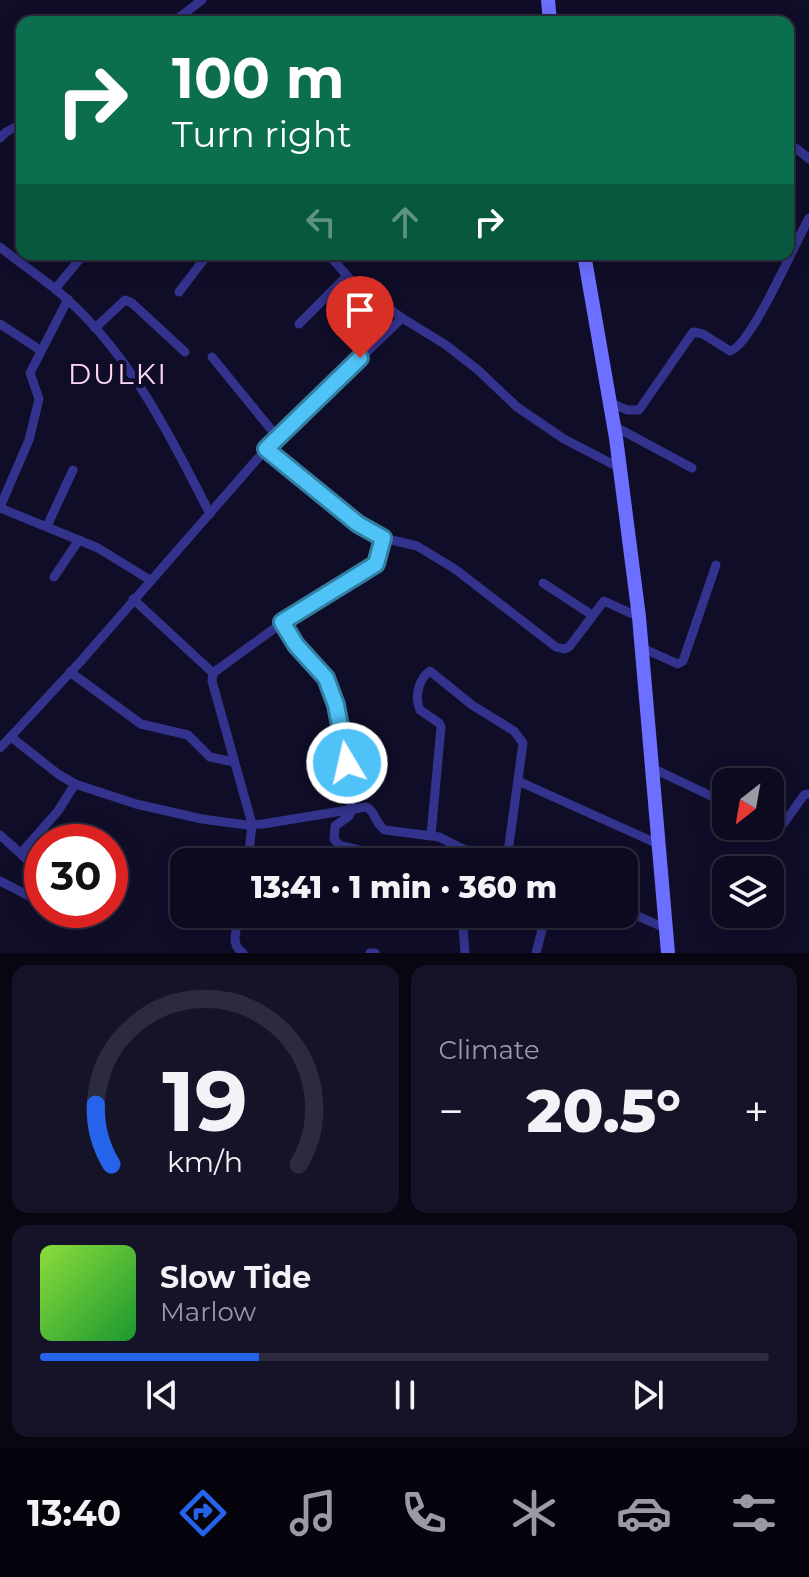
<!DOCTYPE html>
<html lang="en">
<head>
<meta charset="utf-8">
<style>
  :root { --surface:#0c0a1f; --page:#151328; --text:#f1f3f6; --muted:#9a9aa4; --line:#2c2b3d; --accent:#2563eb }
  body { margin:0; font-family:Montserrat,sans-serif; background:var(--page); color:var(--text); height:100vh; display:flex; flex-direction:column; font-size:30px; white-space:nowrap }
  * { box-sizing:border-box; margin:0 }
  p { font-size:26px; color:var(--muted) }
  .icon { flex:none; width:44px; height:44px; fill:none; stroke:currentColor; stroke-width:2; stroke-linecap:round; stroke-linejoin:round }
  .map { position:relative; height:953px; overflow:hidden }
  .details { display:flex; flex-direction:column; gap:12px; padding:12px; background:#070611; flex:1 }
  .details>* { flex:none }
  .top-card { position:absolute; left:16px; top:16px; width:778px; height:244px; border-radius:16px; box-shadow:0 4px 20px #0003,0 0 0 2px var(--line); background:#0b6e4f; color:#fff; overflow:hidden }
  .needle { width:52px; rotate:211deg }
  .tools { position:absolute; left:712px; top:768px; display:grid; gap:16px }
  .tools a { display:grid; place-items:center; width:72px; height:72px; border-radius:16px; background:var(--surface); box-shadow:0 4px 20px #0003,0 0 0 2px var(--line); font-size:40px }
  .speed { position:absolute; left:24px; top:824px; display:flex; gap:16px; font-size:40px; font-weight:700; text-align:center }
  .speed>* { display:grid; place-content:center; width:104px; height:104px; border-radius:50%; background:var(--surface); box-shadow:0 4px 20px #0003,0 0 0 2px var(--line); line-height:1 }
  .speed .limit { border:12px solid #d22; background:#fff; color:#111 }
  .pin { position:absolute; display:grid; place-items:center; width:68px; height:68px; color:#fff; margin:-82px -34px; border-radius:50% 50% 50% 0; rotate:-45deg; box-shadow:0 0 8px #0007 }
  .pin .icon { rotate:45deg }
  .me { position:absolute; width:88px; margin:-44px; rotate:351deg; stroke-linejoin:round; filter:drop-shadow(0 0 6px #0008) }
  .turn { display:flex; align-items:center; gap:28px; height:168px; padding:0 24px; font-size:36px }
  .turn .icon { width:104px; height:104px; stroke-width:2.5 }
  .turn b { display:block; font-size:56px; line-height:68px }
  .lanes { display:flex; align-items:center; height:76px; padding:0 24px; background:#0003; justify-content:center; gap:40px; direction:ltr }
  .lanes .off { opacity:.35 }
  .big { font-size:60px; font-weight:800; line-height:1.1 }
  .details .tile { flex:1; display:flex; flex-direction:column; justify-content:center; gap:12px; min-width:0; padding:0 28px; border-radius:16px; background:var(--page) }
  .details .dial { align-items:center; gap:0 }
  .dial svg { height:208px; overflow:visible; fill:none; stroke:var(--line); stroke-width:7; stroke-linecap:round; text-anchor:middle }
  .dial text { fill:var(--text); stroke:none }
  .song { display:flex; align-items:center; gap:24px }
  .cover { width:96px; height:96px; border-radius:12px; background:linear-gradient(135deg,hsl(90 70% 55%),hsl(130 70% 35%)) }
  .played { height:8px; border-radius:4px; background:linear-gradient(90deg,var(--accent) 30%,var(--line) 30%) }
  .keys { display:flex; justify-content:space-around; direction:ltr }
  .heat { display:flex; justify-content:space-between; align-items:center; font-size:44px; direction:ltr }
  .details .tiles { flex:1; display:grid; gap:12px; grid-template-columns:1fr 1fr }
  .tile:last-child { grid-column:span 2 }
  .trip { position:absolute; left:170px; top:848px; width:468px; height:80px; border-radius:16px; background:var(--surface); box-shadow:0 4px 20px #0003,0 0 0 2px var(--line); font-weight:800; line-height:80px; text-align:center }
  .menu { display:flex; height:128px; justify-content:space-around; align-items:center; background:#05040c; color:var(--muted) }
  .menu .icon { width:56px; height:56px }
  .menu .active { color:var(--accent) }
  .menu b { font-size:36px; color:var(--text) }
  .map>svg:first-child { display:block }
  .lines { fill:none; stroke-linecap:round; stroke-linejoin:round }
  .street { stroke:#33338d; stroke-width:9 }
  .secondary { stroke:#6c6fff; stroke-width:14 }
  .route-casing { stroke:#337fa1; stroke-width:20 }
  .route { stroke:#4fc3f7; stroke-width:14 }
  .labels { text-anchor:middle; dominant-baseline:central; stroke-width:8; stroke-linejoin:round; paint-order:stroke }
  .quarter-label { font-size:28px; letter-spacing:2px; fill:#ffd7f2; stroke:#100d29 }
</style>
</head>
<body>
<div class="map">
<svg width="809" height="953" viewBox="0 0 809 953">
  <rect width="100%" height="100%" fill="#100d29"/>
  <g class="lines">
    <g class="street">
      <polyline points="173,22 202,0"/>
      <polyline points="0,138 6,132 22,124"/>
      <polyline points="796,148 809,159"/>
      <path d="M0 247C22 265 47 281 68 300 132 358 172 439 210 514"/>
      <polyline points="328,254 350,279 402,318 446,345 478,370 517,407 564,439 620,468"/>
      <polyline points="55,289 84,254"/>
      <polyline points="179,292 208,254"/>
      <polyline points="0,324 40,350"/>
      <polyline points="299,324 347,276"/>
      <polyline points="95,328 125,300 132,303 185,352"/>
      <polyline points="212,357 278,438"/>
      <path d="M609 402 627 410H639L693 332 703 334 730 351C751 346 795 243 809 218"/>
      <polyline points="614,426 692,468"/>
      <polyline points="266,449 358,524 383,538 417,546 455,569 556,647 564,649 569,647 604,601 639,617"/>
      <polyline points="0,507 29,440 39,399 30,373 68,299"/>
      <polyline points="0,508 98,548 150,580"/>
      <polyline points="47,526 73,470"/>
      <polyline points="54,577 79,540"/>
      <polyline points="543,583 592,615"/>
      <polyline points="133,599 213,673"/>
      <polyline points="282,622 296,645 326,678 344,740 352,810 349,816 335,826 334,839 339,845 368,852 371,858 370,862"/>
      <polyline points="642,648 678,664 683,661 716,565"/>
      <polyline points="70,672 141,724 188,735 210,757 234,762"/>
      <path d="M11 737 58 774 75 784 136 804 202 819 247 825 263 824 366 807C375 810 375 824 385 830L439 837 465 850 508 852 527 862"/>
      <polyline points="0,748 81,661 266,449 402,318"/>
      <polyline points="652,768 726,803"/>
      <polyline points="518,781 658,844"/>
      <polyline points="770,823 784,823 804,795 809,794"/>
      <path d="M0 835C15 849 35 863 42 883"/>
      <path d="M431 835 441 727 439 723 420 710C414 697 419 678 430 671L472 705 514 731 523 743 508 852"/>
      <polyline points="21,853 58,811 75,784"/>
      <polyline points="248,862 252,824 212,681 213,673 286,620 376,564 383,538"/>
      <polyline points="463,862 465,850"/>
      <polyline points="0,881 29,896 38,895 42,887"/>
      <polyline points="624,910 665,928"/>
      <path d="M240 914C237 928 229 944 243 953"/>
      <polyline points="462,914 465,953"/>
      <polyline points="370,953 375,953"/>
      <polyline points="536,953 542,930 542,914"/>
    </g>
    <g class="secondary">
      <polyline points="548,0 550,22"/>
      <polyline points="584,254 616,438 639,617 668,953"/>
    </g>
  </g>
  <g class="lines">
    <g class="route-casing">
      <polyline id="route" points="347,763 336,705 326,678 296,645 282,622 376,564 383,538 358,524 266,449 360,358"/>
    </g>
    <use href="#route" class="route"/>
  </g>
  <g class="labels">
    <g class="quarter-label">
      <text x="118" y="374">DULKI</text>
    </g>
  </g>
</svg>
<div class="tools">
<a><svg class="needle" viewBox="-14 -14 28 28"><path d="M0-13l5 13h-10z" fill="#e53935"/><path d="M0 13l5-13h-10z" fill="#9a9aa4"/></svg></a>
<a><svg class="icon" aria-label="layers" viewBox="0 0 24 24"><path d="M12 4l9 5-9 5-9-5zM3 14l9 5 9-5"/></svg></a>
</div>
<div class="speed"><div class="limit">30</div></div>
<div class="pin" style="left:360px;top:358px;background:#d93025"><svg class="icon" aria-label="arrive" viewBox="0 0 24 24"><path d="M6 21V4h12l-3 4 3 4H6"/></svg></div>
<svg class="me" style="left:347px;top:763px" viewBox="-20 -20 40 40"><circle r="17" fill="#4fc3f7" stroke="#fff" stroke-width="3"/><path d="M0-11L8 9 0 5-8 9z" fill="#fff"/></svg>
<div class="trip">13:41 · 1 min · 360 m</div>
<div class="top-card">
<div class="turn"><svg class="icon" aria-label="right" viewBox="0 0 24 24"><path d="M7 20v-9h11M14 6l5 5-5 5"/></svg><div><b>100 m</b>Turn right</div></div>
<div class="lanes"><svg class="icon off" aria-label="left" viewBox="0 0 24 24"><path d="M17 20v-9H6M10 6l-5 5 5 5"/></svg><svg class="icon off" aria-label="ahead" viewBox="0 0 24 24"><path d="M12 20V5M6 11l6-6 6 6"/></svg><svg class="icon" aria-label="right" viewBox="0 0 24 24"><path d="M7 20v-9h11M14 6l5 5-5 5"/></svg></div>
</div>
</div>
<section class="details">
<div class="tiles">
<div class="tile dial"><svg viewBox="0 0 100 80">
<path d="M14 69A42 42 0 1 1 86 69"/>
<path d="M14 69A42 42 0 0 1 8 46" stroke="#2563eb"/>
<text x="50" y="56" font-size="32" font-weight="700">19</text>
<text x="50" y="72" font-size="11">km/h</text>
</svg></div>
<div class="tile"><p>Climate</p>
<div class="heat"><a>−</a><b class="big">20.5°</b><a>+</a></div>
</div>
<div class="tile">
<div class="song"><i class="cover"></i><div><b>Slow Tide</b><p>Marlow</p></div></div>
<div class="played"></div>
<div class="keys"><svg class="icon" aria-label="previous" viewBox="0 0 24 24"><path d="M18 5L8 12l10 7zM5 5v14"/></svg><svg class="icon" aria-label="pause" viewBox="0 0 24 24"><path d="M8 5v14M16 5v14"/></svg><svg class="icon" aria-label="next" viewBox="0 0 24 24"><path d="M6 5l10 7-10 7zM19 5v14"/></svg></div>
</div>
</div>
</section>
<nav class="menu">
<b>13:40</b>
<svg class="icon active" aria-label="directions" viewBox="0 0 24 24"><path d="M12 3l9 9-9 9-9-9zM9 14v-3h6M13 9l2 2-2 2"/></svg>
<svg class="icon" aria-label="music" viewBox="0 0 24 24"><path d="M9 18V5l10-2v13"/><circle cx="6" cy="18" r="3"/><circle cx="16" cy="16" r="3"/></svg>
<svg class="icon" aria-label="phone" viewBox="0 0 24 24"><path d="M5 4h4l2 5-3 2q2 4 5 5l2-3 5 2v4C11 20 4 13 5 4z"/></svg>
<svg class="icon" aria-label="climate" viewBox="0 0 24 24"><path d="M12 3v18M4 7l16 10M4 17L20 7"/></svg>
<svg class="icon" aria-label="car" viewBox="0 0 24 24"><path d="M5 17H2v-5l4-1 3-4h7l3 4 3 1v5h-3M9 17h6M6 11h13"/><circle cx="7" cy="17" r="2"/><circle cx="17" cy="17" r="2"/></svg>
<svg class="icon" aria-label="filters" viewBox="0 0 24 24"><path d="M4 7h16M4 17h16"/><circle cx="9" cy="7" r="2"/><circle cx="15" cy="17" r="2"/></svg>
</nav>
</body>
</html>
